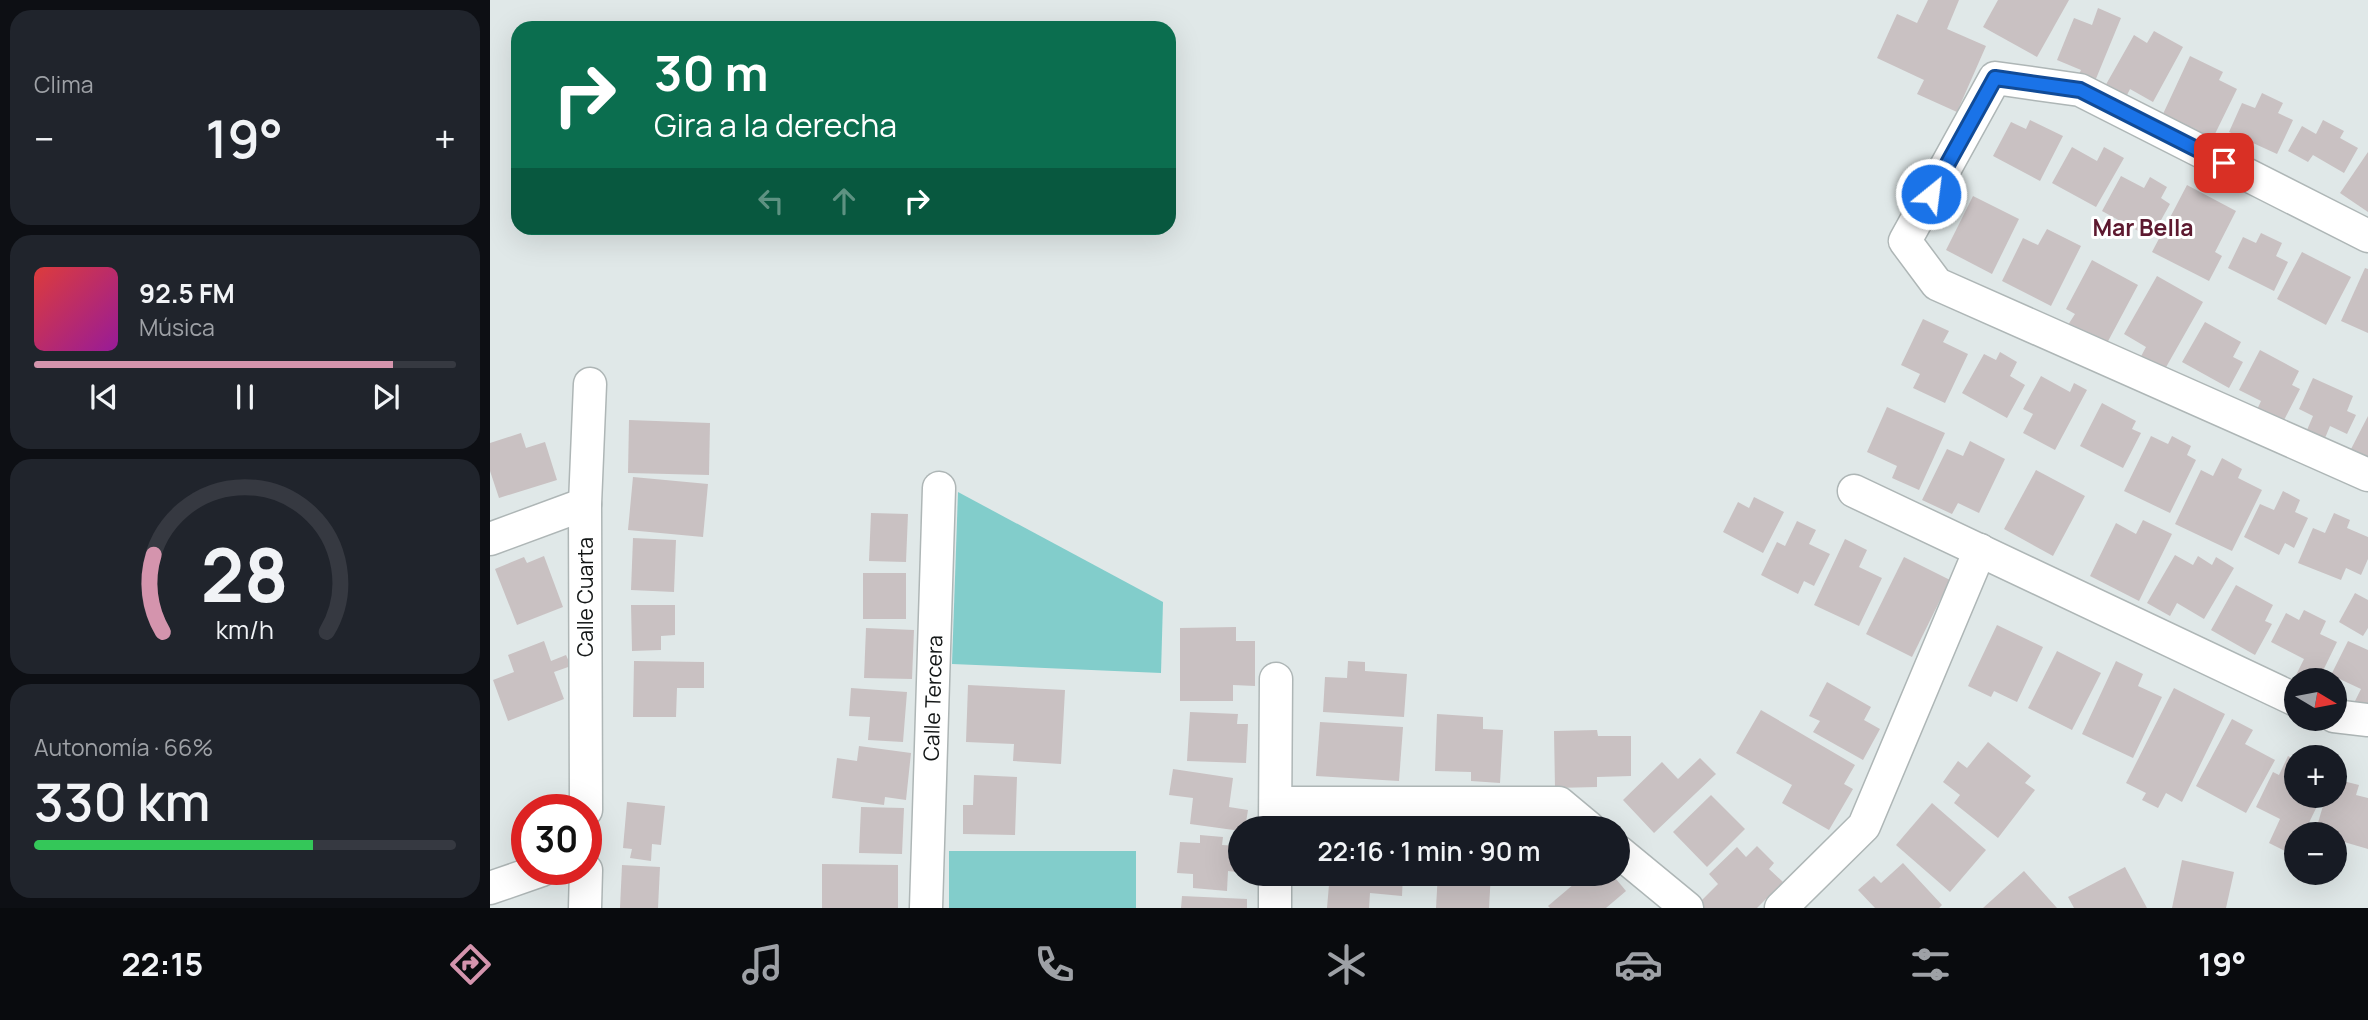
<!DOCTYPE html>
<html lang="es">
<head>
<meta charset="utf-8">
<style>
  :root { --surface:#171b24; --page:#20242c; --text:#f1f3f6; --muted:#9ea1a6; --line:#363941; --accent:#d494ad }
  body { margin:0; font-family:Manrope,sans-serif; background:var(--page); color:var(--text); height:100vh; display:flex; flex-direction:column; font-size:26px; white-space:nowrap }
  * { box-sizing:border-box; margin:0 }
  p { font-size:23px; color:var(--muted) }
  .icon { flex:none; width:38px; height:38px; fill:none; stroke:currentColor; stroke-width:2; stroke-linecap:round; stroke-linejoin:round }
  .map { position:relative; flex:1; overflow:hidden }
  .panel { display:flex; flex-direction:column; gap:10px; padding:10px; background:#0d0f14; width:490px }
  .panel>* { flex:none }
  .hud { position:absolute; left:21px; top:21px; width:665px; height:214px; border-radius:21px; box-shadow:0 7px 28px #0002; background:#0b6e4f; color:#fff; overflow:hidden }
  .needle { width:46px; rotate:100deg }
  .buttons { position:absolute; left:1794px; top:668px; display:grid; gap:14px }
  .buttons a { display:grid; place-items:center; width:63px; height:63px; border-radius:50%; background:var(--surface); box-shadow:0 7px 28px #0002; font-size:35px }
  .speed { position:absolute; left:21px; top:794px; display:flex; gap:14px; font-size:35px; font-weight:700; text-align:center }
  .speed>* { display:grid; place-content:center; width:91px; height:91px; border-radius:50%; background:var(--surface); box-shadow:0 7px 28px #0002; line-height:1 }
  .speed .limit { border:10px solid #d22; background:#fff; color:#111 }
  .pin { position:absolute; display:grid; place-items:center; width:60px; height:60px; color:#fff; margin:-30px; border-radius:14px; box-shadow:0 4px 10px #0006 }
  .me { position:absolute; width:77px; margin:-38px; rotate:29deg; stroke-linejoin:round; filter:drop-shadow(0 0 5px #0008) }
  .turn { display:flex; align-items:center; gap:24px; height:147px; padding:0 28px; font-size:32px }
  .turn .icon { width:91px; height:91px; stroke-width:2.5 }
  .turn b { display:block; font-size:49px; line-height:60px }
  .lanes { display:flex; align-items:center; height:66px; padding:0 28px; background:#0003; justify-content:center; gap:35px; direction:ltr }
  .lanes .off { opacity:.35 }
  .big { font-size:52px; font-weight:600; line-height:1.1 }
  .panel .tile { flex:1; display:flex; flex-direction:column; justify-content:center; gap:10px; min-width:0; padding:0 24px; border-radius:21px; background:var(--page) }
  .panel .dial { align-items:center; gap:0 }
  .dial svg { height:182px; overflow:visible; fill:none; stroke:var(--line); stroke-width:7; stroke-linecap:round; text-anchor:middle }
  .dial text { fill:var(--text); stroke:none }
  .song { display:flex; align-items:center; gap:21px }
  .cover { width:84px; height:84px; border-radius:10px; background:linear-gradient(135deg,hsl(0 70% 55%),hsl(300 70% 35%)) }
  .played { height:7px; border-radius:4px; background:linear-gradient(90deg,var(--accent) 85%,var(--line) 85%) }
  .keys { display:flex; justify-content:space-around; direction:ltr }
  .heat { display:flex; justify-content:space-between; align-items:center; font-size:38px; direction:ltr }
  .charge { height:10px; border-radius:5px; background:linear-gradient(90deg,#34c759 66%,var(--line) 0) }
  .trip { position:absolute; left:738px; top:816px; width:402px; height:70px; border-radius:35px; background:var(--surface); box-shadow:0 7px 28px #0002; font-weight:600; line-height:70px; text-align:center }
  .tabs { display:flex; height:112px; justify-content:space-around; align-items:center; background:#090b0e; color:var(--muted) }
  .tabs .icon { width:49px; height:49px }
  .tabs .active { color:var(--accent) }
  .tabs b { font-size:32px; color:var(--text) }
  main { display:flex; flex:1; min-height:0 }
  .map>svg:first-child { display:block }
  .green { fill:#82cdcb }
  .building { fill:#c9c1c2 }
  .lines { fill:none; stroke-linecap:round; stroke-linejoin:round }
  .street-casing { stroke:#aeb6b6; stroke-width:35 }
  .street { stroke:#fff; stroke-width:32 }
  .route-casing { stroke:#114b97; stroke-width:18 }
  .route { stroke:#1a73e8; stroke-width:12 }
  .labels { text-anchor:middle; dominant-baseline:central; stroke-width:6; stroke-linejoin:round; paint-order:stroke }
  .street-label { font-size:21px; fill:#131616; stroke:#fff }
  .neighbourhood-label { font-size:23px; font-weight:bold; fill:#5d192f; stroke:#fff }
</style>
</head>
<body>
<main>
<section class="panel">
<div class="tile"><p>Clima</p>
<div class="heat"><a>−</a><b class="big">19°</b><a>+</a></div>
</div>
<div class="tile">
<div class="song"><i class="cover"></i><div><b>92.5 FM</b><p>Música</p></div></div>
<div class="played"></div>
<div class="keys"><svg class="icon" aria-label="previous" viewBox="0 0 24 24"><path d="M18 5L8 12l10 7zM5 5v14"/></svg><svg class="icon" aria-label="pause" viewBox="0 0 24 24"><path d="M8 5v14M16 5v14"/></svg><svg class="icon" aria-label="next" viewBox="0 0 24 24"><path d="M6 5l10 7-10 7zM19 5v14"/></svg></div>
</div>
<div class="tile dial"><svg viewBox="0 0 100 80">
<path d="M14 69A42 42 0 1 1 86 69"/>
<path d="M14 69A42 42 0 0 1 10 35" stroke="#d494ad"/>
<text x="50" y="56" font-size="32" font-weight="700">28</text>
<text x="50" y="72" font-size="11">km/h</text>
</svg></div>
<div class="tile"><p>Autonomía · 66%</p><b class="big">330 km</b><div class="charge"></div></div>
</section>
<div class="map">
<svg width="1878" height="908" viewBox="0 0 1878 908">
  <rect width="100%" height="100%" fill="#e0e8e8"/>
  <g class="green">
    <polygon points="468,492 673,602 671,673 462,664"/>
    <rect x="459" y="851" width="187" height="57"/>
  </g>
  <g class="building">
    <polygon points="1438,0 1469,0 1457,29 1496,46 1467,112 1427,94 1434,80 1387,58 1407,14 1427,23"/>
    <polygon points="1508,0 1579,0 1547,57 1493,27"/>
    <polygon points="1608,8 1631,18 1603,86 1587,79 1591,70 1567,60 1584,18 1602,25"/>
    <polygon points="1664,31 1693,47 1663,102 1640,89 1635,99 1614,88 1644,35 1657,43"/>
    <polygon points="1700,56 1733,72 1729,80 1747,89 1723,138 1673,114"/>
    <polygon points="1772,93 1793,103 1788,113 1803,120 1787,154 1739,132 1752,103 1765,108"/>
    <polygon points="1540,120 1573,136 1550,181 1503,156 1521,122 1536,129"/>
    <polygon points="1833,120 1854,131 1850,138 1868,148 1854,173 1823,155 1818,162 1798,151 1812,126 1826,134"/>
    <polygon points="1582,147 1607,161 1614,147 1634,158 1606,207 1562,183"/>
    <polygon points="1878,152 1878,212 1850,193"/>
    <polygon points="1631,176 1654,188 1660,177 1677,187 1671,198 1680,204 1661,238 1612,211"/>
    <polygon points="1697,185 1746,211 1725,252 1732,256 1719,281 1662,252"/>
    <polygon points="1483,196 1529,219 1502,274 1456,250"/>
    <polygon points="1557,229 1591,246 1561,306 1512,281 1533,238 1548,245"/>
    <polygon points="1771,233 1792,243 1786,256 1798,262 1784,291 1738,268 1753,237 1766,243"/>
    <polygon points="1812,252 1861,277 1836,325 1787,299"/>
    <polygon points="1602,260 1648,285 1616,345 1578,325 1585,314 1576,309"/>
    <polygon points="1875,268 1878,269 1878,333 1851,321"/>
    <polygon points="1667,276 1713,302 1671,376 1648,362 1656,347 1634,334"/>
    <polygon points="1433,319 1459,331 1453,342 1478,354 1455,403 1423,388 1430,374 1411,365"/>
    <polygon points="1715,322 1751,342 1743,357 1753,362 1739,388 1692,362"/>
    <polygon points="1770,350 1809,371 1802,385 1810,389 1791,426 1766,412 1771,401 1749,390"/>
    <polygon points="1510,352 1527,362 1520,376 1535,385 1517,418 1472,393 1494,354 1506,360"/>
    <polygon points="1551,376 1580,392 1584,383 1597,390 1565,450 1533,433 1543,414 1533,409"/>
    <polygon points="1823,378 1863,396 1857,411 1866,415 1857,434 1840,426 1835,438 1817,430 1823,416 1809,409"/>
    <polygon points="1612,403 1646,421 1642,429 1651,433 1633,468 1590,446"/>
    <polygon points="1397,407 1455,433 1429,490 1402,478 1407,466 1377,452"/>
    <polygon points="1878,416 1878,460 1860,451"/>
    <polygon points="139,420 220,423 219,475 138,473"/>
    <polygon points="31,433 36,448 55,442 67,480 9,498 0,471 0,443"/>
    <polygon points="1661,436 1678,444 1682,436 1701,446 1697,455 1706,460 1680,513 1634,491"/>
    <polygon points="1480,441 1515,459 1489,513 1468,503 1462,514 1432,500 1457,449 1473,456"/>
    <polygon points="1732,458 1752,469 1748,478 1772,490 1742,551 1685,524 1711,470 1723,476"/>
    <polygon points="1546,470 1595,496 1563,556 1514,529"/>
    <polygon points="143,477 218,484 213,537 138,530"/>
    <polygon points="1793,491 1810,500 1805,512 1818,518 1804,548 1795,543 1789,555 1754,537 1770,504 1784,510"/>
    <polygon points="1264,497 1294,512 1273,553 1233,532 1248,502 1259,508"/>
    <polygon points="381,513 418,514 416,562 379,561"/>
    <polygon points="1844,513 1860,520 1857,528 1878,537 1878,559 1871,575 1856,568 1851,580 1808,563 1823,528 1835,533"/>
    <polygon points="1653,520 1682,534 1649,601 1600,576 1626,523 1646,534"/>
    <polygon points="1307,521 1326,530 1319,544 1340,554 1324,586 1314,581 1308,594 1271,575 1287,542 1295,546"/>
    <polygon points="143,538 186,540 184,592 141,590"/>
    <polygon points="1355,539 1377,550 1369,567 1392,578 1369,626 1324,605"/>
    <polygon points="1685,555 1703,565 1708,556 1722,565 1726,557 1744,568 1714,619 1687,603 1680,616 1657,603"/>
    <polygon points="54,556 73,607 27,625 5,569 34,557 37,563"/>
    <polygon points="1414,557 1460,580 1422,657 1376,634"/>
    <rect x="373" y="573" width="43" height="46"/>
    <polygon points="1746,585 1783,605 1775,621 1782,624 1765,655 1721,630"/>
    <polygon points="1865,593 1878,600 1878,628 1873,636 1849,622"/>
    <polygon points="141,605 185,605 185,635 171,636 171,650 142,651"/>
    <polygon points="1814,610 1836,621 1830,634 1847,642 1828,681 1811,681 1805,677 1814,659 1781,642 1796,613 1809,620"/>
    <polygon points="1507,625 1553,647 1527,702 1504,691 1501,697 1478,686"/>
    <polygon points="746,627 746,641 765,641 765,686 743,685 743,701 690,701 690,628"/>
    <polygon points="376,628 424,630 422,679 374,678"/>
    <polygon points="54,641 61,661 76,655 81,666 64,672 74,699 18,721 3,680 24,672 18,655"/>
    <polygon points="1858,641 1878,650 1878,707 1865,701 1871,689 1841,675"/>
    <polygon points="1567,651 1611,673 1582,730 1538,708"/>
    <polygon points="144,661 214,662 214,688 187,688 186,717 143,717"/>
    <polygon points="858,661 875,662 875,671 917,674 914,717 833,712 835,677 857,678"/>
    <polygon points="1626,661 1653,674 1648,686 1672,697 1643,758 1592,734"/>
    <polygon points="1337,682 1381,707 1374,720 1390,729 1373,760 1323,732 1330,721 1319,716"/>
    <polygon points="478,685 575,690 571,764 523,761 524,744 476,742"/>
    <polygon points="361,688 417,692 413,742 378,740 380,717 359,716"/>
    <polygon points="1684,688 1735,714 1692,802 1676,793 1668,808 1652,800 1656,793 1636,783"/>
    <polygon points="1271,710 1365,765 1354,784 1363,789 1339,830 1292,803 1302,785 1246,753"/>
    <polygon points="700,712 748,714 747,724 758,724 756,763 697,761"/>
    <polygon points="947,714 993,717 993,729 1013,730 1010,783 981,781 981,772 945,771"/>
    <polygon points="1742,719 1763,730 1755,744 1785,760 1756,813 1706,786"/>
    <polygon points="830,722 913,727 909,781 826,776"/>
    <polygon points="1107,730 1108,736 1141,736 1141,776 1107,777 1107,787 1065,788 1064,731"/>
    <polygon points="1498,742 1541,776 1535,783 1545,790 1508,838 1464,803 1470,795 1453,782 1468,761 1477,768"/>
    <polygon points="369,746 421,753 416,800 395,797 394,805 342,798 347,758 367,761"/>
    <polygon points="1798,756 1806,760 1806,796 1832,796 1813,835 1806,835 1806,850 1803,855 1779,843 1790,819 1766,807 1783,772 1789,775"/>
    <polygon points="1210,758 1226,774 1164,833 1133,800 1172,762 1188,779"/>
    <polygon points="683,769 743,778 739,807 758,810 755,828 751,828 751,831 700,824 703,798 679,795"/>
    <polygon points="484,775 527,777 525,835 473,834 473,805 483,805"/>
    <polygon points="1849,780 1869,785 1866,795 1878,798 1878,849 1844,839 1844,835 1825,833 1835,799 1843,801"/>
    <polygon points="1221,795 1255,829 1217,867 1183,832"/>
    <polygon points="137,802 175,806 171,845 162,844 161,861 140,858 142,849 133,848"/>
    <polygon points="1442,803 1496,850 1460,892 1406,845"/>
    <polygon points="371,807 414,808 412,854 369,853"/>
    <polygon points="710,835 733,837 732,845 749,846 747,872 738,871 737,891 703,888 703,874 687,873 690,842 710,843"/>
    <polygon points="1267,846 1284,863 1279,869 1293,882 1267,908 1212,908 1208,904 1228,884 1219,874 1247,847 1256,857"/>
    <polygon points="1692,860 1744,872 1736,908 1682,908"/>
    <polygon points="1413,863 1452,905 1449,908 1385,908 1368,890 1384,876 1391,883"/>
    <polygon points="332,864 408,865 408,908 332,908"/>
    <polygon points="132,865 170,867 168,908 130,908"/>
    <polygon points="1635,867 1657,908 1584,908 1578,897"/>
    <polygon points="1534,871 1567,908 1493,908"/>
    <polygon points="840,873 913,873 912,896 880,893 879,908 837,908"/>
    <polygon points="948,873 1001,873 999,908 946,908"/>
    <polygon points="1097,873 1121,873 1136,891 1116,908 1060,908 1058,906"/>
    <polygon points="692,896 757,899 757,908 691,908"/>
  </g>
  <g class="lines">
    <g class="street-casing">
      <g id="street">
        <polyline points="1878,236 1590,90 1505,78 1415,241 1447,284 1878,475"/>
        <polyline points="1364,491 1806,700"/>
        <polyline points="0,539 95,504"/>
        <polyline points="1844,716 1878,720"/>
        <polyline points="786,803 1069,803 1099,828"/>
        <polyline points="96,810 95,504 100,384"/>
        <polyline points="785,828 786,679"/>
        <polyline points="1129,852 1197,908"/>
        <polyline points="0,888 52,870"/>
        <polyline points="95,908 96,870"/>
        <path id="s1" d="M436 908 449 488"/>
        <polyline points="785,908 785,873"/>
        <polyline points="1291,908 1374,826 1490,550"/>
      </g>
    </g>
    <use href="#street" class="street"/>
  </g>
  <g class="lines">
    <g class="route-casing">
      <polyline id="route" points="1441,194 1505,78 1590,90 1734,163"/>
    </g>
    <use href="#route" class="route"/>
  </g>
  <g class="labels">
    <g class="street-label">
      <text transform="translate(95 597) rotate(-90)">Calle Cuarta</text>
      <text stroke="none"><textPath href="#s1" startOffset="210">Calle Tercera</textPath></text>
    </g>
    <g class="neighbourhood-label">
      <text x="1653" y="227">Mar Bella</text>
    </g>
  </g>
</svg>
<div class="buttons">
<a><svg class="needle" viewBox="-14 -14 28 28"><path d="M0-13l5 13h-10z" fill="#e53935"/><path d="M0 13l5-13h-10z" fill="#9ea1a6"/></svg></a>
<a>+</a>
<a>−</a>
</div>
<div class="speed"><div class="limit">30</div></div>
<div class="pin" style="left:1734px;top:163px;background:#d93025"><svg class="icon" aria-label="arrive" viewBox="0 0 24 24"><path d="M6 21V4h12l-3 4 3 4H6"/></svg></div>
<svg class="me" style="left:1441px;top:194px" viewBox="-20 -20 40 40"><circle r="17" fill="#1a73e8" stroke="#fff" stroke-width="3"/><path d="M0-11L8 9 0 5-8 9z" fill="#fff"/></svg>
<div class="trip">22:16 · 1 min · 90 m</div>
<div class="hud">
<div class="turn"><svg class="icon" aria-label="right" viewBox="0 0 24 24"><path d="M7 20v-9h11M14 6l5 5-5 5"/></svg><div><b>30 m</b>Gira a la derecha</div></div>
<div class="lanes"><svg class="icon off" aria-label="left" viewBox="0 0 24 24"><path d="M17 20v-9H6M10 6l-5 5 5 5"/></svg><svg class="icon off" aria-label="ahead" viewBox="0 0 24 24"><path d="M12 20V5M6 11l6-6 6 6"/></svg><svg class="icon" aria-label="right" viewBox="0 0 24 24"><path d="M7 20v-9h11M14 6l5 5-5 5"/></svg></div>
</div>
</div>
</main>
<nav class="tabs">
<b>22:15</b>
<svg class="icon active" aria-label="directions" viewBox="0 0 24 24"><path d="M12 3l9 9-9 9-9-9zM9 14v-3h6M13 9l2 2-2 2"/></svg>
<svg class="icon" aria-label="music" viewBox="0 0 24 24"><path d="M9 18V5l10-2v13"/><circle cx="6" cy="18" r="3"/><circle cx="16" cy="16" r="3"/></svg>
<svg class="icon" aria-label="phone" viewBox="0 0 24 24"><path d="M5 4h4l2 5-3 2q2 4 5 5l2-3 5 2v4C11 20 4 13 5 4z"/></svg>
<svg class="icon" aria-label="climate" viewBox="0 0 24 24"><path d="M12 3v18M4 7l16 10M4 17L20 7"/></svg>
<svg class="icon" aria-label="car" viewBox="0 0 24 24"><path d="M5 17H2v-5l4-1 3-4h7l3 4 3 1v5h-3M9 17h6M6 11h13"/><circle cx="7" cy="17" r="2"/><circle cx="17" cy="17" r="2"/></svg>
<svg class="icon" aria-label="filters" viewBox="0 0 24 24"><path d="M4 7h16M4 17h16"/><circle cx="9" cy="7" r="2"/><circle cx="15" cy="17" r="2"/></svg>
<b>19°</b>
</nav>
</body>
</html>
